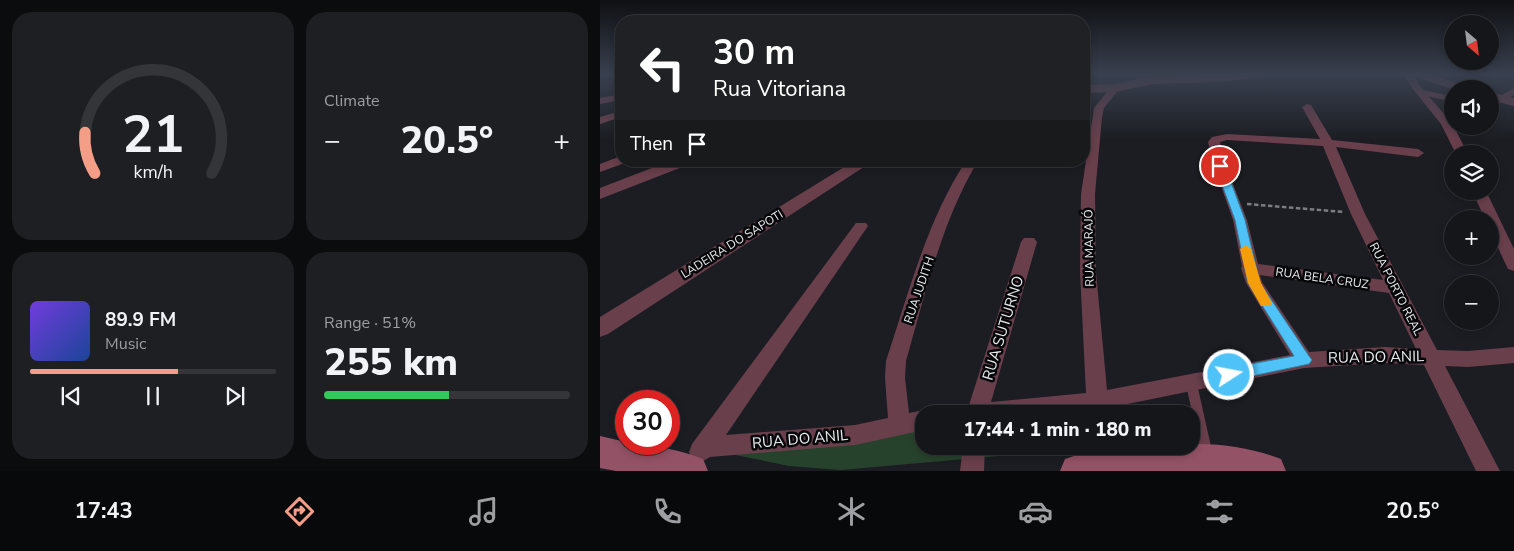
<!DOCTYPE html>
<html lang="en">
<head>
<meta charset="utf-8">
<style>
  :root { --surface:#14161a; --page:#1d1f23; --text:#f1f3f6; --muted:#9d9fa2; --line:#333539; --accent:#f49e88 }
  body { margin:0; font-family:"Nunito Sans",sans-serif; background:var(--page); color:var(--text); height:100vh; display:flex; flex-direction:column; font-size:19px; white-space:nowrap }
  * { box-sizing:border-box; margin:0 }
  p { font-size:16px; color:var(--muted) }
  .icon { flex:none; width:28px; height:28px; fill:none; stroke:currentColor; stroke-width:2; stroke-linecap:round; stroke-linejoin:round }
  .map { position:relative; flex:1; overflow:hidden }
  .panel { display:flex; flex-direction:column; gap:12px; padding:12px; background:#0b0c0e; width:600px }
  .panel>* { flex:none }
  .banner { position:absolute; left:15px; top:15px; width:475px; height:152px; border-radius:20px; box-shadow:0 2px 8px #0003,0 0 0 1px var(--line); background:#202124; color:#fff; overflow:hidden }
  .needle { width:32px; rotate:152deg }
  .buttons { position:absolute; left:844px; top:15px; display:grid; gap:10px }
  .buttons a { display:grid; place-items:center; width:55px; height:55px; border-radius:50%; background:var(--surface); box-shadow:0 2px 8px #0003,0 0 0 1px var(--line); font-size:25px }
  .speed { position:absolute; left:15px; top:390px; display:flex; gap:10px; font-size:25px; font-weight:700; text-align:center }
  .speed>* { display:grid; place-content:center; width:65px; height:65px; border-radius:50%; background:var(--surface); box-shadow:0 2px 8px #0003,0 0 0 1px var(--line); line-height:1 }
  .speed .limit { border:8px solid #d22; background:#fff; color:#111 }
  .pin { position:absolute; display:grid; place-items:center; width:42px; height:42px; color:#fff; margin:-21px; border:2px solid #fff; border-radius:50%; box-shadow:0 1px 5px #0007 }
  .me { position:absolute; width:55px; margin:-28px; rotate:79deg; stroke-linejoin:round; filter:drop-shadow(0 0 4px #0008) }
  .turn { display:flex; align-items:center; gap:18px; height:105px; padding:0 15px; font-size:22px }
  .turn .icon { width:65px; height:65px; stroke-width:2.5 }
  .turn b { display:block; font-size:35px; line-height:42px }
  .then { display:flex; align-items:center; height:48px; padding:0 15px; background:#0003; gap:10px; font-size:19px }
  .big { font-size:38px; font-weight:800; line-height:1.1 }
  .panel .card { flex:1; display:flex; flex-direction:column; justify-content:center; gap:8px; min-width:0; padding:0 18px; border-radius:20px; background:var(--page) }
  .panel .dial { align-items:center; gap:0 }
  .dial svg { height:130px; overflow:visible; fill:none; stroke:var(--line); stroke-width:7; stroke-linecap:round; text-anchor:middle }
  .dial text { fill:var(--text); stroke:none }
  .song { display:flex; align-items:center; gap:15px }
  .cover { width:60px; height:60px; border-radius:8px; background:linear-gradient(135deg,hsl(260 70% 55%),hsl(220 70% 35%)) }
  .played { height:5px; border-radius:2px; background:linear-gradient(90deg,var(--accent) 60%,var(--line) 60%) }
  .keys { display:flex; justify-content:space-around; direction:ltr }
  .heat { display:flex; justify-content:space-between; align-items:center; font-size:28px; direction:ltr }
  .charge { height:8px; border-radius:4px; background:linear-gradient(90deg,#34c759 51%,var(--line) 0) }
  .panel .tiles { flex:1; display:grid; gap:12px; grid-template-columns:repeat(2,1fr) }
  .trip { position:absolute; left:315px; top:405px; width:285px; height:50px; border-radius:20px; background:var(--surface); box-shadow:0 2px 8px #0003,0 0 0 1px var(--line); font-weight:800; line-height:50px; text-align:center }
  .tabs { display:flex; height:80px; justify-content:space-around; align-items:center; background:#08090a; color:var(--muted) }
  .tabs .icon { width:35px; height:35px }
  .tabs .selected { color:var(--accent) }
  .tabs b { font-size:22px; color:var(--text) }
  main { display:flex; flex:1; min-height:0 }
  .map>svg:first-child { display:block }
  .green { fill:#27422c }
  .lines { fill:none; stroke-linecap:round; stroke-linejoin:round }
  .path { stroke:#7b7d82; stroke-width:2.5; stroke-dasharray:4.5 2.5; stroke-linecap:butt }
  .service-far1 { stroke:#693f4c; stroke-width:5 }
  .service { stroke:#693f4c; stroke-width:11 }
  .minor { fill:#693f4c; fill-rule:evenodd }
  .tertiary { fill:#693f4c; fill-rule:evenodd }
  .secondary { fill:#945267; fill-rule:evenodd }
  .route { fill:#4fc3f7; stroke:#337fa1 }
  .slow { fill:#f59e0b }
  .labels { text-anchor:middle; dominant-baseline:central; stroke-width:5; stroke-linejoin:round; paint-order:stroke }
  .street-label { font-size:12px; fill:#eaecf0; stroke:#060709 }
  .near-street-label { font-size:15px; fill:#eaecf0; stroke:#060709 }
</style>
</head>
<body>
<main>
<section class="panel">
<div class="tiles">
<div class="card dial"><svg viewBox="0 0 100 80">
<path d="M14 69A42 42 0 1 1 86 69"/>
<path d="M14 69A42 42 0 0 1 8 44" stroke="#f49e88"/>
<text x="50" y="56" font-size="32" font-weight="700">21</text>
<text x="50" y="72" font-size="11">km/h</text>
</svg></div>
<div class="card"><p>Climate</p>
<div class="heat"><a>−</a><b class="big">20.5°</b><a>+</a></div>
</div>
<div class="card">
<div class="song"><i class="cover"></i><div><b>89.9 FM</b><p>Music</p></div></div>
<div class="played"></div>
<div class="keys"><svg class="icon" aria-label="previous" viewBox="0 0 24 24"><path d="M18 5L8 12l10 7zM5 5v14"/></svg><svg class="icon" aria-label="pause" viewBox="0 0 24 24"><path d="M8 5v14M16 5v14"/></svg><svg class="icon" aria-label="next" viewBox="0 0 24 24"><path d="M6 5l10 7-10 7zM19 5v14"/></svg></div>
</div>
<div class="card"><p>Range · 51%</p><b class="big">255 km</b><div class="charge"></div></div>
</div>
</section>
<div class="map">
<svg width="914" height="471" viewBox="0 0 914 471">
  <rect width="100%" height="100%" fill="#1b1d22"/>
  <polygon class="green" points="324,428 324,446 491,446 466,450 241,470 189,466 116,451"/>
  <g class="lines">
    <polyline class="path" points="647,204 744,212"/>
    <polyline class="service-far1" points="821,92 852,99"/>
    <polyline class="service" points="591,382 607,454"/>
    <g class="minor">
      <polygon points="538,74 549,74 543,84 540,85 535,82"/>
      <polygon points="804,74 814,74 819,85 852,123 868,154 856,154 841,124 812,88"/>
      <path d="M515 85 520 88 504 108 502 117 495 194 496 272 507 390 690 355 646 283 641 268 642 266 633 220 614 166 608 142 612 137 627 134 720 139 702 107 707 104 711 105 732 140 818 149 824 153 818 157 736 147 765 214 837 350 868 351 914 347V363L868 367 845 366 900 471H876L824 365 785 363 704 368 508 408 509 414H487V411L464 414H361L364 407 369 405 421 242 424 238H434L437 242 391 402 486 393 480 272 481 194 494 108 512 86ZM627 140 723 146 751 214 783 280 658 264 647 220 626 166 620 142ZM660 275 789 293 816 349 785 347 709 352 662 282Z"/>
      <polygon points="914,88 914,95 904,101 896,101 895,99"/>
      <polygon points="21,94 21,100 0,104 0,98"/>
      <polygon points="21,111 21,117 0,124 0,117"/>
      <polygon points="21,156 21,161 26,161 25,163 0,172 0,164"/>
      <path d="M366 161H378C342 220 325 295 306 361L305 378 309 413 324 410 332 414H324V430L255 445 110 457 100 463 92 460 89 452 92 444 256 223H266L268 226 126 435 255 425 288 418 285 378 286 361C308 295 327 220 366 161Z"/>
      <polygon points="872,191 886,191 914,249 914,271 908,269 906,265 890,230 890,219 885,219"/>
      <polygon points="363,446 385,446 384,471 360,471"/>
      <polygon points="491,446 513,446 517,471 493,471"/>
    </g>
    <g class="tertiary">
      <polygon points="624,74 669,74 663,77 618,82 553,84 515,92 484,93 484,85 515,84 553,76"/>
      <polygon points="810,74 828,74 868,86 870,89 852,89 812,76"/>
      <polygon points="890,92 914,98 914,106 890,100"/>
      <polygon points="70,161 93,161 90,164 0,199 0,188"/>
      <polygon points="254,161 273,161 8,334 0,337 0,317"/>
    </g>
    <g class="secondary">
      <path d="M0 436 26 442V444C51 444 80 450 103 459L108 471H16L0 468Z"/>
      <path d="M591 444C622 443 652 448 681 459L686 471H460L465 459 477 455 557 446H591Z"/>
    </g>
  </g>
  <linearGradient id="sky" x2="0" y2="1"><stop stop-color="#0f1013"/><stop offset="0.53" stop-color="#39404f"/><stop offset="1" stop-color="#39404f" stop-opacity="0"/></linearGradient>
  <rect width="914" height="140" fill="url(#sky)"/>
  <polygon class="route" points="617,163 623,163 625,166 645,220 660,283 709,356 712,360 709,364 629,381 623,379 621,375 623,370 629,368 694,356 648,283 635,220 615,166"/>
  <polygon class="slow" points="646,245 651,249 661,283 672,303 670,306 661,306 648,283 640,249"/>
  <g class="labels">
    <g class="street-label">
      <text transform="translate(132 244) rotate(-32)">LADEIRA DO SAPOTI</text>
      <text transform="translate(489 248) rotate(-91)">RUA MARAJÓ</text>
      <text transform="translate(722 278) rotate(8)">RUA BELA CRUZ</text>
      <text transform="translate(796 289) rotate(63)">RUA PORTO REAL</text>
      <text transform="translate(319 290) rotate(-71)">RUA JUDITH</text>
    </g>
    <g class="near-street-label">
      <text transform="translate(403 328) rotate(-73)">RUA SUTURNO</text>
      <text transform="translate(776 357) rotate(-1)">RUA DO ANIL</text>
      <text transform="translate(200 439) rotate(-5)">RUA DO ANIL</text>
    </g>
  </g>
</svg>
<div class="buttons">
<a><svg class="needle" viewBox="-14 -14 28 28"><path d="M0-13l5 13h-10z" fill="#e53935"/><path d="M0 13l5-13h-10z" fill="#9d9fa2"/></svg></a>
<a><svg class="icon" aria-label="sound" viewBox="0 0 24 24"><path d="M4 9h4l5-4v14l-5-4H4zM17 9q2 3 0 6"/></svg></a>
<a><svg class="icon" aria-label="layers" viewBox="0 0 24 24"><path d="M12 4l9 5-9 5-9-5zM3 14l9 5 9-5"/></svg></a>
<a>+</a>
<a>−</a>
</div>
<div class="speed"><div class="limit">30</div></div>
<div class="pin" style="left:620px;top:166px;background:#d93025"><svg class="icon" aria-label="arrive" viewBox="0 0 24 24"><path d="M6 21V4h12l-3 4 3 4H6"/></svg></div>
<svg class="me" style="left:629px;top:375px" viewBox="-20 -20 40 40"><circle r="17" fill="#4fc3f7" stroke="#fff" stroke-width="3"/><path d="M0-11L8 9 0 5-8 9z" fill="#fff"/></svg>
<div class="trip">17:44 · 1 min · 180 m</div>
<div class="banner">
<div class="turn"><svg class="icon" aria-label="left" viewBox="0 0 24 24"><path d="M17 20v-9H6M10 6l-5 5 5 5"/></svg><div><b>30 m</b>Rua Vitoriana</div></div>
<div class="then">Then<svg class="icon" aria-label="arrive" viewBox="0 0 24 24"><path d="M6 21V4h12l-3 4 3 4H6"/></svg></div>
</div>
</div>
</main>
<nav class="tabs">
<b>17:43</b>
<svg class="icon selected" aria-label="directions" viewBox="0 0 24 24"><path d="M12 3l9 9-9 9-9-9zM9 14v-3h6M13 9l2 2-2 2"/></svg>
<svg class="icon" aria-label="music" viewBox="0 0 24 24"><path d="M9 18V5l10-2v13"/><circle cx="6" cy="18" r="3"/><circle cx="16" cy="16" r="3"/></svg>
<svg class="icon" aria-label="phone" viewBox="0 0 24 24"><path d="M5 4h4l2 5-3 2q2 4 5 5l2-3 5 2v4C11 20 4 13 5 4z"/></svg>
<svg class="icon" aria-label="climate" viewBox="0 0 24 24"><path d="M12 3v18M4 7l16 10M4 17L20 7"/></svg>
<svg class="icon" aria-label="car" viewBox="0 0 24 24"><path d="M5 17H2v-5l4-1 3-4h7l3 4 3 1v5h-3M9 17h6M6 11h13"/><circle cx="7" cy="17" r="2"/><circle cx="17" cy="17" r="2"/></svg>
<svg class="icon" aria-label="filters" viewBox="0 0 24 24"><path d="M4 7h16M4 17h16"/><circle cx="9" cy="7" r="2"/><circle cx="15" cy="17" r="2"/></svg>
<b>20.5°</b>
</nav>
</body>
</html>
